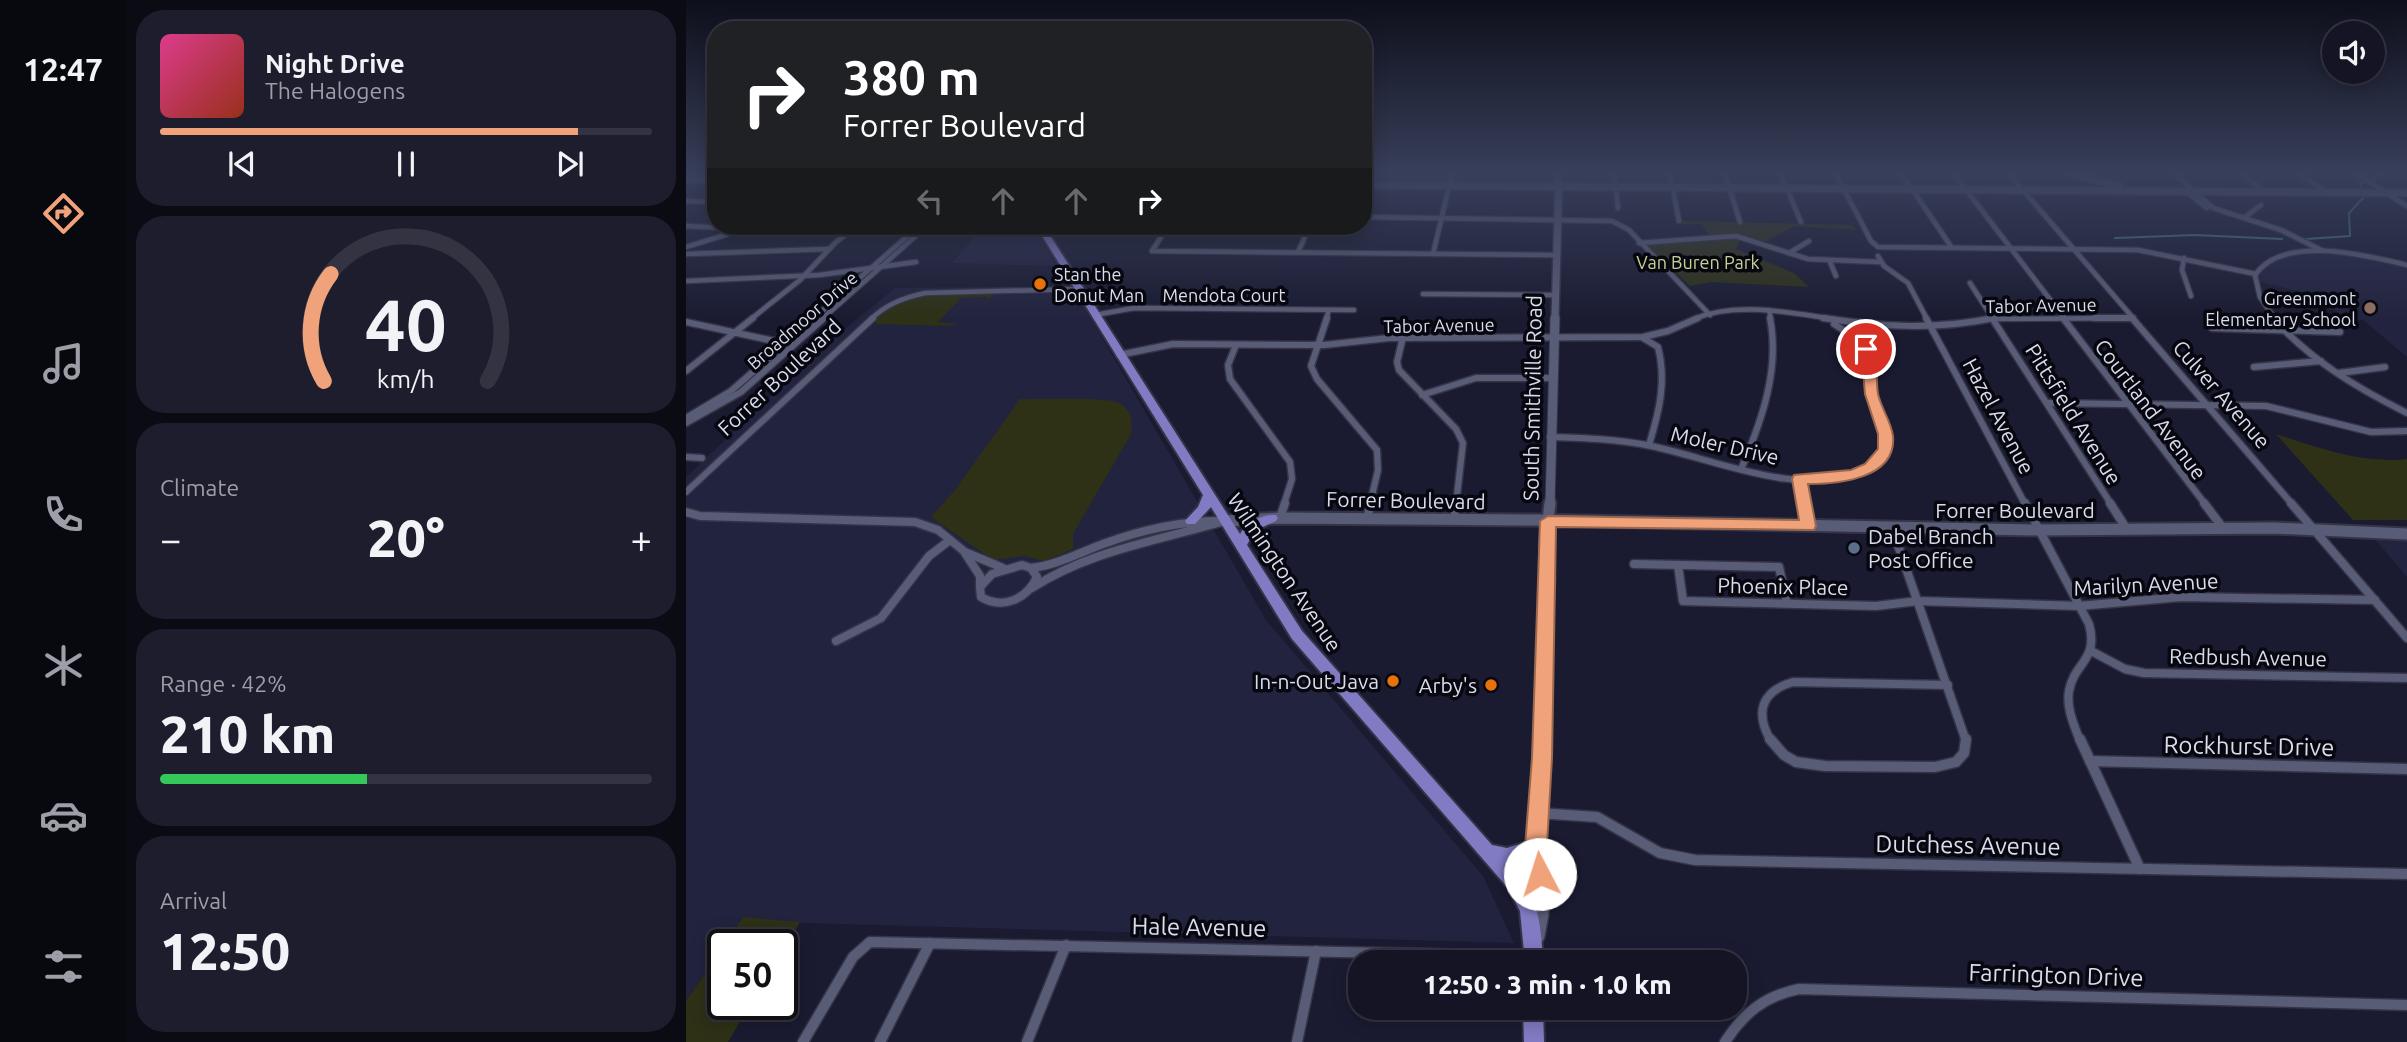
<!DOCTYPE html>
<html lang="en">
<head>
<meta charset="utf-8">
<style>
  :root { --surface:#141425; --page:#1d1d2d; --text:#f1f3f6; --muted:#9d9ea7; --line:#333342; --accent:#f0a27a }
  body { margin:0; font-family:Ubuntu,sans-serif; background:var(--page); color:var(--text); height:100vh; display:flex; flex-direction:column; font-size:26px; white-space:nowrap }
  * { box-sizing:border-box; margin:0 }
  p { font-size:23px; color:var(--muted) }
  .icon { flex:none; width:38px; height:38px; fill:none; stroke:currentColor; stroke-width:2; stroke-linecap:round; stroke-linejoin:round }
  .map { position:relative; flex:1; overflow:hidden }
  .panel { display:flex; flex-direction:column; gap:10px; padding:10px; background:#0b0b14; width:560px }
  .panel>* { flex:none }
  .guide { position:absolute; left:21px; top:21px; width:665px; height:214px; border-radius:28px; box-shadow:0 4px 18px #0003,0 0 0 2px var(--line); background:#202124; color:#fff; overflow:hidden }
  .controls { position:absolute; left:1636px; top:21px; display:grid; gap:14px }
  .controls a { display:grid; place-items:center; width:63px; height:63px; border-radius:50%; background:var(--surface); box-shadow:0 4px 18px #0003,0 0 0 2px var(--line); font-size:35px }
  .speed { position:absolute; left:21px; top:929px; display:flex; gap:14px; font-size:35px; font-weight:700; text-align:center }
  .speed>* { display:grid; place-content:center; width:91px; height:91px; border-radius:50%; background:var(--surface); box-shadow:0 4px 18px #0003,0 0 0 2px var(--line); line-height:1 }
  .speed .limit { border:4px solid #111; border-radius:10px; background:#fff; color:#111 }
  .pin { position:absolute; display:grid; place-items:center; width:60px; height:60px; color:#fff; margin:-30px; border:4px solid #fff; border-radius:50%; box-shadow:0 2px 7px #0007 }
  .me { position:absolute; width:77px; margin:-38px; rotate:355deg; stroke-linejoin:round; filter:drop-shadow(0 0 5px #0008) }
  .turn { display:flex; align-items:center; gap:24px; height:147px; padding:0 21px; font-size:32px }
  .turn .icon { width:91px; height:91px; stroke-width:2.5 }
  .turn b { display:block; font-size:49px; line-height:60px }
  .lanes { display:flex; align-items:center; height:66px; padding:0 21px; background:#0003; justify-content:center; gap:35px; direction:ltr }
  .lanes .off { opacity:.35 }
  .big { font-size:52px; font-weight:800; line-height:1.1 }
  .panel .tile { flex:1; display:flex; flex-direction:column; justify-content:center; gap:10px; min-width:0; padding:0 24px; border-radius:28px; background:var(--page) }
  .panel .dial { align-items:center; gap:0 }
  .dial svg { height:182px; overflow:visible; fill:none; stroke:var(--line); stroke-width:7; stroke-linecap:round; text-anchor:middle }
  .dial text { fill:var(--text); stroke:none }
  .song { display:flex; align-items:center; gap:21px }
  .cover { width:84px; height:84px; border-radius:10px; background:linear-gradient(135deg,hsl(330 70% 55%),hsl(10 70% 35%)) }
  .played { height:7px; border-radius:4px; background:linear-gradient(90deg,var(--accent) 85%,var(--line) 85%) }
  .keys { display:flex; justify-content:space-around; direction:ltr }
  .heat { display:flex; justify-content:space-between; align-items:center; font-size:38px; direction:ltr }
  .charge { height:10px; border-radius:5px; background:linear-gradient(90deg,#34c759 42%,var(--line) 0) }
  .trip { position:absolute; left:662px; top:950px; width:399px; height:70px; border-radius:28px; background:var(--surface); box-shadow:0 4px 18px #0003,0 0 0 2px var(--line); font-weight:800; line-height:70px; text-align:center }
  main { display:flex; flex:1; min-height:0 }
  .dock { display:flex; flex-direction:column; width:126px; justify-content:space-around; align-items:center; background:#08080f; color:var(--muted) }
  .dock .icon { width:49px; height:49px }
  .dock .selected { color:var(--accent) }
  .dock b { font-size:32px; color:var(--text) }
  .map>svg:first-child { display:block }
  .built { fill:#22233f }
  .green { fill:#2e3116 }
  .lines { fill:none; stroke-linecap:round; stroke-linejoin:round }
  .stream { stroke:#45727b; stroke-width:2 }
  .street-far3-casing { stroke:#353447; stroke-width:7 }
  .street-far2-casing { stroke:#353447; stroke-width:9 }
  .street-far1-casing { stroke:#353447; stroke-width:11 }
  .street-casing { stroke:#353447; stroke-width:13 }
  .secondary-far3-casing { stroke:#353447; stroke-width:10 }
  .secondary-far2-casing { stroke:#353447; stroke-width:11 }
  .secondary-far1-casing { stroke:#353447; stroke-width:15 }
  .secondary-casing { stroke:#353447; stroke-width:18 }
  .primary-casing { stroke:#353447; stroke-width:4 }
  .street-far3 { stroke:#595c76; stroke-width:4.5 }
  .street-far2 { stroke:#595c76; stroke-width:6 }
  .street-far1 { stroke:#595c76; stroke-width:8 }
  .street { stroke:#595c76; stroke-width:10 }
  .secondary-far3 { stroke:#595c76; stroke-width:7 }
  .secondary-far2 { stroke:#595c76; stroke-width:9 }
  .secondary-far1 { stroke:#595c76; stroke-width:11 }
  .secondary { stroke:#595c76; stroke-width:15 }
  .primary { fill:#817bc4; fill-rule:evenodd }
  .route { fill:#f0a27a; stroke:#9c694f; stroke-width:2 }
  .food-dot { fill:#e8710a; stroke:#070710; stroke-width:2.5 }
  .education-dot { fill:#8d6e63; stroke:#070710; stroke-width:2.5 }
  .service-dot { fill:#5c6f8a; stroke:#070710; stroke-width:2.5 }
  .labels { text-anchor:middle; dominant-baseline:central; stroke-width:7; stroke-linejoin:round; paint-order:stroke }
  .far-park-label { font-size:18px; fill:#c9d295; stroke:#070710 }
  .far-poi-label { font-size:18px; fill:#dadcec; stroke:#070710; text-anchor:start }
  .far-street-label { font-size:18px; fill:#dadcec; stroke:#070710 }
  .street-label { font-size:21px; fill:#dadcec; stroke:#070710 }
  .poi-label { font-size:21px; fill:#dadcec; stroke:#070710; text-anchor:end }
  .near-street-label { font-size:24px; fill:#dadcec; stroke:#070710 }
</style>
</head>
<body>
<main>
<nav class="dock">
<b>12:47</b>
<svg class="icon selected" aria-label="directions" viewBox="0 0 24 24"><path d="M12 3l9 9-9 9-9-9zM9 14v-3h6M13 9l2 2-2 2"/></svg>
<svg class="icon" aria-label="music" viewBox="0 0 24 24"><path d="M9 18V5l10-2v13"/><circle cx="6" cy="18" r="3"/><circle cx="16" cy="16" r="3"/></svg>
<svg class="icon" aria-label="phone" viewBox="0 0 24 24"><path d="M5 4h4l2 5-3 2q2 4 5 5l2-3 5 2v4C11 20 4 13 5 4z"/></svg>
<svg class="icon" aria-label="climate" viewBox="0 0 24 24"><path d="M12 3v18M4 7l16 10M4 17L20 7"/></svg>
<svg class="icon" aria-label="car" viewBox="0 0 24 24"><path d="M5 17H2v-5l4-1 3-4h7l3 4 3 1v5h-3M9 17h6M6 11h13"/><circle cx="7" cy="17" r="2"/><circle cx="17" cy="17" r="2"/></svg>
<svg class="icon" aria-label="filters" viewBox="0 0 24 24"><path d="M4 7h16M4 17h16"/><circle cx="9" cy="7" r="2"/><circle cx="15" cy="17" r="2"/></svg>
</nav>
<section class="panel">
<div class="tile">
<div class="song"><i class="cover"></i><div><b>Night Drive</b><p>The Halogens</p></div></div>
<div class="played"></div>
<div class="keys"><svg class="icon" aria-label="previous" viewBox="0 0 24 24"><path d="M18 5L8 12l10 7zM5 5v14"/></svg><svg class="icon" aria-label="pause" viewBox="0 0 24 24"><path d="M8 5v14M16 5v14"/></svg><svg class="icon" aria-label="next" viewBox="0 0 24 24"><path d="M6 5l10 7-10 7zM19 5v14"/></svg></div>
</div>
<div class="tile dial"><svg viewBox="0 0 100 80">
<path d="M14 69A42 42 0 1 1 86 69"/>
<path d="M14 69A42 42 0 0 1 17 22" stroke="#f0a27a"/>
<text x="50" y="56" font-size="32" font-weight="700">40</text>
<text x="50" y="72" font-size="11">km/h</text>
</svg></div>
<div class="tile"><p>Climate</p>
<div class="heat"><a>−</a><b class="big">20°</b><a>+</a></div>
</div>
<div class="tile"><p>Range · 42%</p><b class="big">210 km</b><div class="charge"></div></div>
<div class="tile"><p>Arrival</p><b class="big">12:50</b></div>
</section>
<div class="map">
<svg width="1721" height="1042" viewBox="0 0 1721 1042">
  <rect width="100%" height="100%" fill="#1a1b31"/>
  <g class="built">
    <polygon points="298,226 450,226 443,234 352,234 371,266 266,263"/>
    <polygon points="1623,251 1669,254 1721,265 1721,357 1677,320 1658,319 1636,297 1570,281 1571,270 1585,258"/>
    <polygon points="386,286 580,620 797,876 828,943 83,922 57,917 0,1001 0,477 139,345 209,288"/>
    <polygon points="1688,538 1721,538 1721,577"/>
  </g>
  <g class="green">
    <polygon points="994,221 1166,225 1171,230 1108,226 1079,242 1056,236 1050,249 1108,273 1123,287 1026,282 1004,286 961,245 1025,238 1016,224 994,224"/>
    <path d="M261 293 307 295 297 305 302 297 275 298 252 322 271 324 266 326 190 324 189 321C208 297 233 295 261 293Z"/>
    <path d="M334 399C353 400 422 396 435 404 447 412 446 422 445 434L387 534V549L358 561 338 556 307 560 245 517 269 490Z"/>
    <path d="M1590 434C1632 448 1676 464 1721 459V520H1667Z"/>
    <polygon points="57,917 114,922 96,952 96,945 38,945"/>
    <polygon points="37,947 37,1004 64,1005 42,1042 0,1042 0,1001"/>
  </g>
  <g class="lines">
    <g class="stream">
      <polyline points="1687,181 1693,174"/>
      <polyline points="1677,189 1674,183 1682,182"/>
      <polyline points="1429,238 1509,235 1596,239"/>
      <polyline points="1620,239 1664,236 1663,213 1678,197"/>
    </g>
    <g class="street-far3-casing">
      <g id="street-far3">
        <polyline points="928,174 932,208"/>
        <polyline points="984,174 993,221"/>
        <polyline points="1039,174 1054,222"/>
        <polyline points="1095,174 1115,222"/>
        <polyline points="1150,174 1185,241 1192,247 1452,250 1570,274"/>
        <polyline points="1216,174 1266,248"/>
        <polyline points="1268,174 1379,319"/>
        <polyline points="1323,174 1448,319"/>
        <polyline points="1489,174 1527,208 1595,230 1635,250"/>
        <polyline points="1556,174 1579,192"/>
        <polyline points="1614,174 1641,193"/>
        <polyline points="1671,174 1721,206"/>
        <polyline points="1501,192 1521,208"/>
        <polyline points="0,201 30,202"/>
        <polyline points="677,217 926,221 943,230 1024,315"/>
        <polyline points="1559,217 1575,205"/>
        <polyline points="0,226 58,229 230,228"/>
        <polyline points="482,226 466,251 870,255"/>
        <polyline points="953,243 1050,236 1122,259 1195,262"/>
        <polyline points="0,247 52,231"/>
        <polyline points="612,252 624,226"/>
        <polyline points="1103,253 1123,241"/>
        <polyline points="0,254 143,249"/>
        <polyline points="747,254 766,174"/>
        <polyline points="1192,256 1198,266 1222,283 1241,319"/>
        <polyline points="1498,258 1496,270 1505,296"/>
        <polyline points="1144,262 1150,276"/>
        <polyline points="0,281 133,275 230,262"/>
        <polyline points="1284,283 1307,319"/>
        <polyline points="737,294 869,295"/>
        <polyline points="1576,299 1610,303"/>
        <polyline points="1083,310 1085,319"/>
        <polyline points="409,315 448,308 668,310"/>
        <polyline points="65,319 114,280 150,242 171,226"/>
        <polyline points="127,319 233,226"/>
        <polyline points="136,319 241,226"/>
        <path d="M185 319C201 304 217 298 239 293L393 289"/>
        <polyline points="640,319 643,310"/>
        <path d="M1008 319C1050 301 1105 313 1148 319"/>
        <polyline points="1299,319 1447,318"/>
        <path d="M1589 319 1574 297 1569 275C1597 234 1679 255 1721 265"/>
      </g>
    </g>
    <g class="street-far2-casing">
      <g id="street-far2">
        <polyline points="641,318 625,366 631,379 691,450 692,470 684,504"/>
        <path d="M1137 318C1195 327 1250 330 1308 318"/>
        <polyline points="1240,318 1339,504"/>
        <polyline points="1306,318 1425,504"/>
        <polyline points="1377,318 1519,504"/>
        <polyline points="1408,318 1447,318"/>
        <polyline points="1446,318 1606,504"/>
        <path d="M1587 318C1624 360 1671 388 1721 413"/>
        <polyline points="0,322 102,344"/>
        <polyline points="1526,328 1654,332"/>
        <polyline points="717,337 711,362 713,370 770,429 777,443 770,504"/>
        <path d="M957 338 972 347C981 381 973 412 963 445"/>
        <polyline points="550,345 542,365 544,379 604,462 606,479 598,504"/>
        <polyline points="433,355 487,344 638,345 703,338 957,337 982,331 1012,318"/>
        <polyline points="1568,367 1635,361"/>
        <polyline points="0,371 67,318"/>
        <polyline points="1653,373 1699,367"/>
        <polyline points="736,395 790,378 866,378"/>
        <polyline points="1361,403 1580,406 1685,432 1721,431"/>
        <polyline points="0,418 45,391 129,318"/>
        <polyline points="0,423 55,392 138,318"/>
        <path d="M864 437C898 438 932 439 965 446 1025 458 1116 499 1175 471 1182 468 1189 460 1196 455L1199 434 1185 394 1184 358 1174 341 1148 324"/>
        <polyline points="0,457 16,458"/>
        <path d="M1056 467C1076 420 1094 369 1084 318"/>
        <polyline points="1113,479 1118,504"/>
        <polyline points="0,492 187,318"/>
      </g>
    </g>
    <g class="street-far1-casing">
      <g id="street-far1">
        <polyline points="1118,503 1122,526"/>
        <path d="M1339 503 1403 624C1413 661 1388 662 1383 691 1380 708 1388 725 1394 741"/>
        <polyline points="1424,503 1440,528"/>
        <polyline points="1518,503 1537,528"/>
        <polyline points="1605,503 1721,638"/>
        <polyline points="0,512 14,516 229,522 252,530 279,552 317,568"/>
        <polyline points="594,518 599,503"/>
        <polyline points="681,519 685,503"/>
        <polyline points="768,520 770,503"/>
        <polyline points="1206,528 1280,741"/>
        <polyline points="279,553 294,576 294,585"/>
        <polyline points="948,564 1093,567 1101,603"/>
        <path d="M336 565 345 568 351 577C341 599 317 610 295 597L294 587 306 574Z"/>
        <polyline points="992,565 997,601 1190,606 1232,601 1393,606 1495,597 1689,600"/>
        <path d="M345 568C371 565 393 553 417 544 455 530 494 521 534 521"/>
        <path d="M346 588C405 550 472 541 538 521"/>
        <polyline points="150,641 195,618 243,556 264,540"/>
        <polyline points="1407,652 1439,669 1458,673 1721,678"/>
        <path d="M1085 741C1068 712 1076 691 1107 682L1262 685"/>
      </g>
    </g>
    <g class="street-casing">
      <g id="street">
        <polyline points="1084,739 1098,755 1110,762 1139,766 1249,767 1270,762 1278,753 1280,739"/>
        <polyline points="1394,739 1454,869"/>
        <polyline points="1404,761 1721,769"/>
        <polyline points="852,813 911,817 974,853 1009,860 1721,874"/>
        <polyline points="117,1042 167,957 184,942 845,956"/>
        <polyline points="194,1042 244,943"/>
        <polyline points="341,1042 380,945"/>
        <polyline points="611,1042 630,951"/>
        <path d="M1039 1042C1058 1013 1078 996 1113 989L1721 1005"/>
      </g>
    </g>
    <g class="secondary-far3-casing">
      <g id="secondary-far3">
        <polyline points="1385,174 1433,186"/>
        <polyline points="0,179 30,179"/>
        <polyline points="677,185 1721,193"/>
        <polyline points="869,319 873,174"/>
      </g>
    </g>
    <g class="secondary-far2-casing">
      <polyline id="secondary-far2" points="864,504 869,318"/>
    </g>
    <g class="secondary-far1-casing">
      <g id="secondary-far1">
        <polyline points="538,521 594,518 850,520 1353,530 1588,528 1721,534"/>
        <polyline points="855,741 863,579 859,546 864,503"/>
      </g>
    </g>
    <g class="secondary-casing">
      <polyline id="secondary" points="851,936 855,914 854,852 850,847 855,739"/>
    </g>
    <g class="primary-casing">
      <g id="primary">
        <path d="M350 226H358L554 534C560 522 577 514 590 515L592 518 590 521 568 531 561 545 616 631 806 845 821 848 850 839 856 842 858 847 856 852 823 863C852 896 855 920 857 962H839L834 911 822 888 606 639 525 507 509 524H501L499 521 512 507 517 495Z"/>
        <polygon points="837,1008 857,1008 858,1042 838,1042"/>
      </g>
    </g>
    <use href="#street-far3" class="street-far3"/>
    <use href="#street-far2" class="street-far2"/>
    <use href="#street-far1" class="street-far1"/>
    <use href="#street" class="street"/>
    <use href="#secondary-far3" class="secondary-far3"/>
    <use href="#secondary-far2" class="secondary-far2"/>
    <use href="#secondary-far1" class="secondary-far1"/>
    <use href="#secondary" class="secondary"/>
    <use href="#primary" class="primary"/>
  </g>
  <linearGradient id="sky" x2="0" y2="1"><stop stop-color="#0e0f1b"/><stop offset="0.54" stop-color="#383f5a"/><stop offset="1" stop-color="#383f5a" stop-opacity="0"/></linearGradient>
  <rect width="1721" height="320" fill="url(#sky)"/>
  <path class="route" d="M1175 346H1184C1194 362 1189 377 1192 394 1195 408 1205 421 1207 436 1211 479 1152 484 1122 484L1130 526 1128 530 870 527 866 758 861 845C867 856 867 871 862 882L854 885 846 882 839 847 846 758 854 521 862 516 1113 520 1106 479 1108 475 1165 470 1179 464 1192 449V434L1179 394Z"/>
  <g class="food-dot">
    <circle cx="354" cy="284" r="7"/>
    <circle cx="707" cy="681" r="7"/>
    <circle cx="805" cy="685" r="7"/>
  </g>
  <circle class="education-dot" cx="1684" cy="308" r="7"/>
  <circle class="service-dot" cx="1168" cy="548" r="7"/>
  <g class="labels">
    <g class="far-park-label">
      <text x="1012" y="262">Van Buren Park</text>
    </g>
    <g class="far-poi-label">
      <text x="368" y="274">Stan the<tspan x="368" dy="21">Donut Man</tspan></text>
      <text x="1670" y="298" text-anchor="end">Greenmont<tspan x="1670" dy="21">Elementary School</tspan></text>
    </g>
    <g class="far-street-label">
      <text x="538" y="295">Mendota Court</text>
      <text transform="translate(1355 305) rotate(-1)">Tabor Avenue</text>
      <text transform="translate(116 320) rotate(-41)">Broadmoor Drive</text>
      <text transform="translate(753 325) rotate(-1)">Tabor Avenue</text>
    </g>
    <g class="street-label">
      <text transform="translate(93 377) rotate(-43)">Forrer Boulevard</text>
      <text transform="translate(1536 394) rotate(49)">Culver Avenue</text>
      <text transform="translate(846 398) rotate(-89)">South Smithville Road</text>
      <text transform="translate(1465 409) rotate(53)">Courtland Avenue</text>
      <text transform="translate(1388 414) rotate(58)">Pittsfield Avenue</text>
      <text transform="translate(1313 416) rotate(62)">Hazel Avenue</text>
      <text transform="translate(1039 445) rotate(13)">Moler Drive</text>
      <text transform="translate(720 500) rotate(1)">Forrer Boulevard</text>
      <text x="1329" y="510">Forrer Boulevard</text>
      <text transform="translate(599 572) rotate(56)">Wilmington Avenue</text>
      <text transform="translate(1460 584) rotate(-3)">Marilyn Avenue</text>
      <text transform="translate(1097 586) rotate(1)">Phoenix Place</text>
      <text transform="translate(1562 657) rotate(1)">Redbush Avenue</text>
    </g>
    <g class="poi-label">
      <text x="1182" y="536" text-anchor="start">Dabel Branch<tspan x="1182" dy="24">Post Office</tspan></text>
      <text x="693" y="681">In-n-Out Java</text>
      <text x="791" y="685">Arby's</text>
    </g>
    <g class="near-street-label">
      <text transform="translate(1563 746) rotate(1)">Rockhurst Drive</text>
      <text transform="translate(1282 845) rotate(1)">Dutchess Avenue</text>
      <text transform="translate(513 927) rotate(1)">Hale Avenue</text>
      <text transform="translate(1370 975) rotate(2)">Farrington Drive</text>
    </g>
  </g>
</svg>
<div class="controls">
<a><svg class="icon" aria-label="sound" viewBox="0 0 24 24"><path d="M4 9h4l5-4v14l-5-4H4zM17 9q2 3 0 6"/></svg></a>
</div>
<div class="speed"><div class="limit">50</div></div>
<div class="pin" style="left:1180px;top:349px;background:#d93025"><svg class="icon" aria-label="arrive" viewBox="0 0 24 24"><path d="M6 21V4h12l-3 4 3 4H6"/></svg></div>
<svg class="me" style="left:854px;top:874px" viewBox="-20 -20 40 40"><circle r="19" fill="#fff"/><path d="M0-13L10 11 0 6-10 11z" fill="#f0a27a"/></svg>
<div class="trip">12:50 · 3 min · 1.0 km</div>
<div class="guide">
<div class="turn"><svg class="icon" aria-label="right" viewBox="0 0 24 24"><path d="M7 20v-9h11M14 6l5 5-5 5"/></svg><div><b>380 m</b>Forrer Boulevard</div></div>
<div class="lanes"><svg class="icon off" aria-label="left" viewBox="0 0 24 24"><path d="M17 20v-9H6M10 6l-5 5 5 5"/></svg><svg class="icon off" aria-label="ahead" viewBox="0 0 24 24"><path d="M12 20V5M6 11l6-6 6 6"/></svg><svg class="icon off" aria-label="ahead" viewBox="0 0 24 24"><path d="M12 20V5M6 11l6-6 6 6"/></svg><svg class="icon" aria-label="right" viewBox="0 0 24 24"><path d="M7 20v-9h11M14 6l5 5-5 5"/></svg></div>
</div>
</div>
</main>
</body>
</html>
